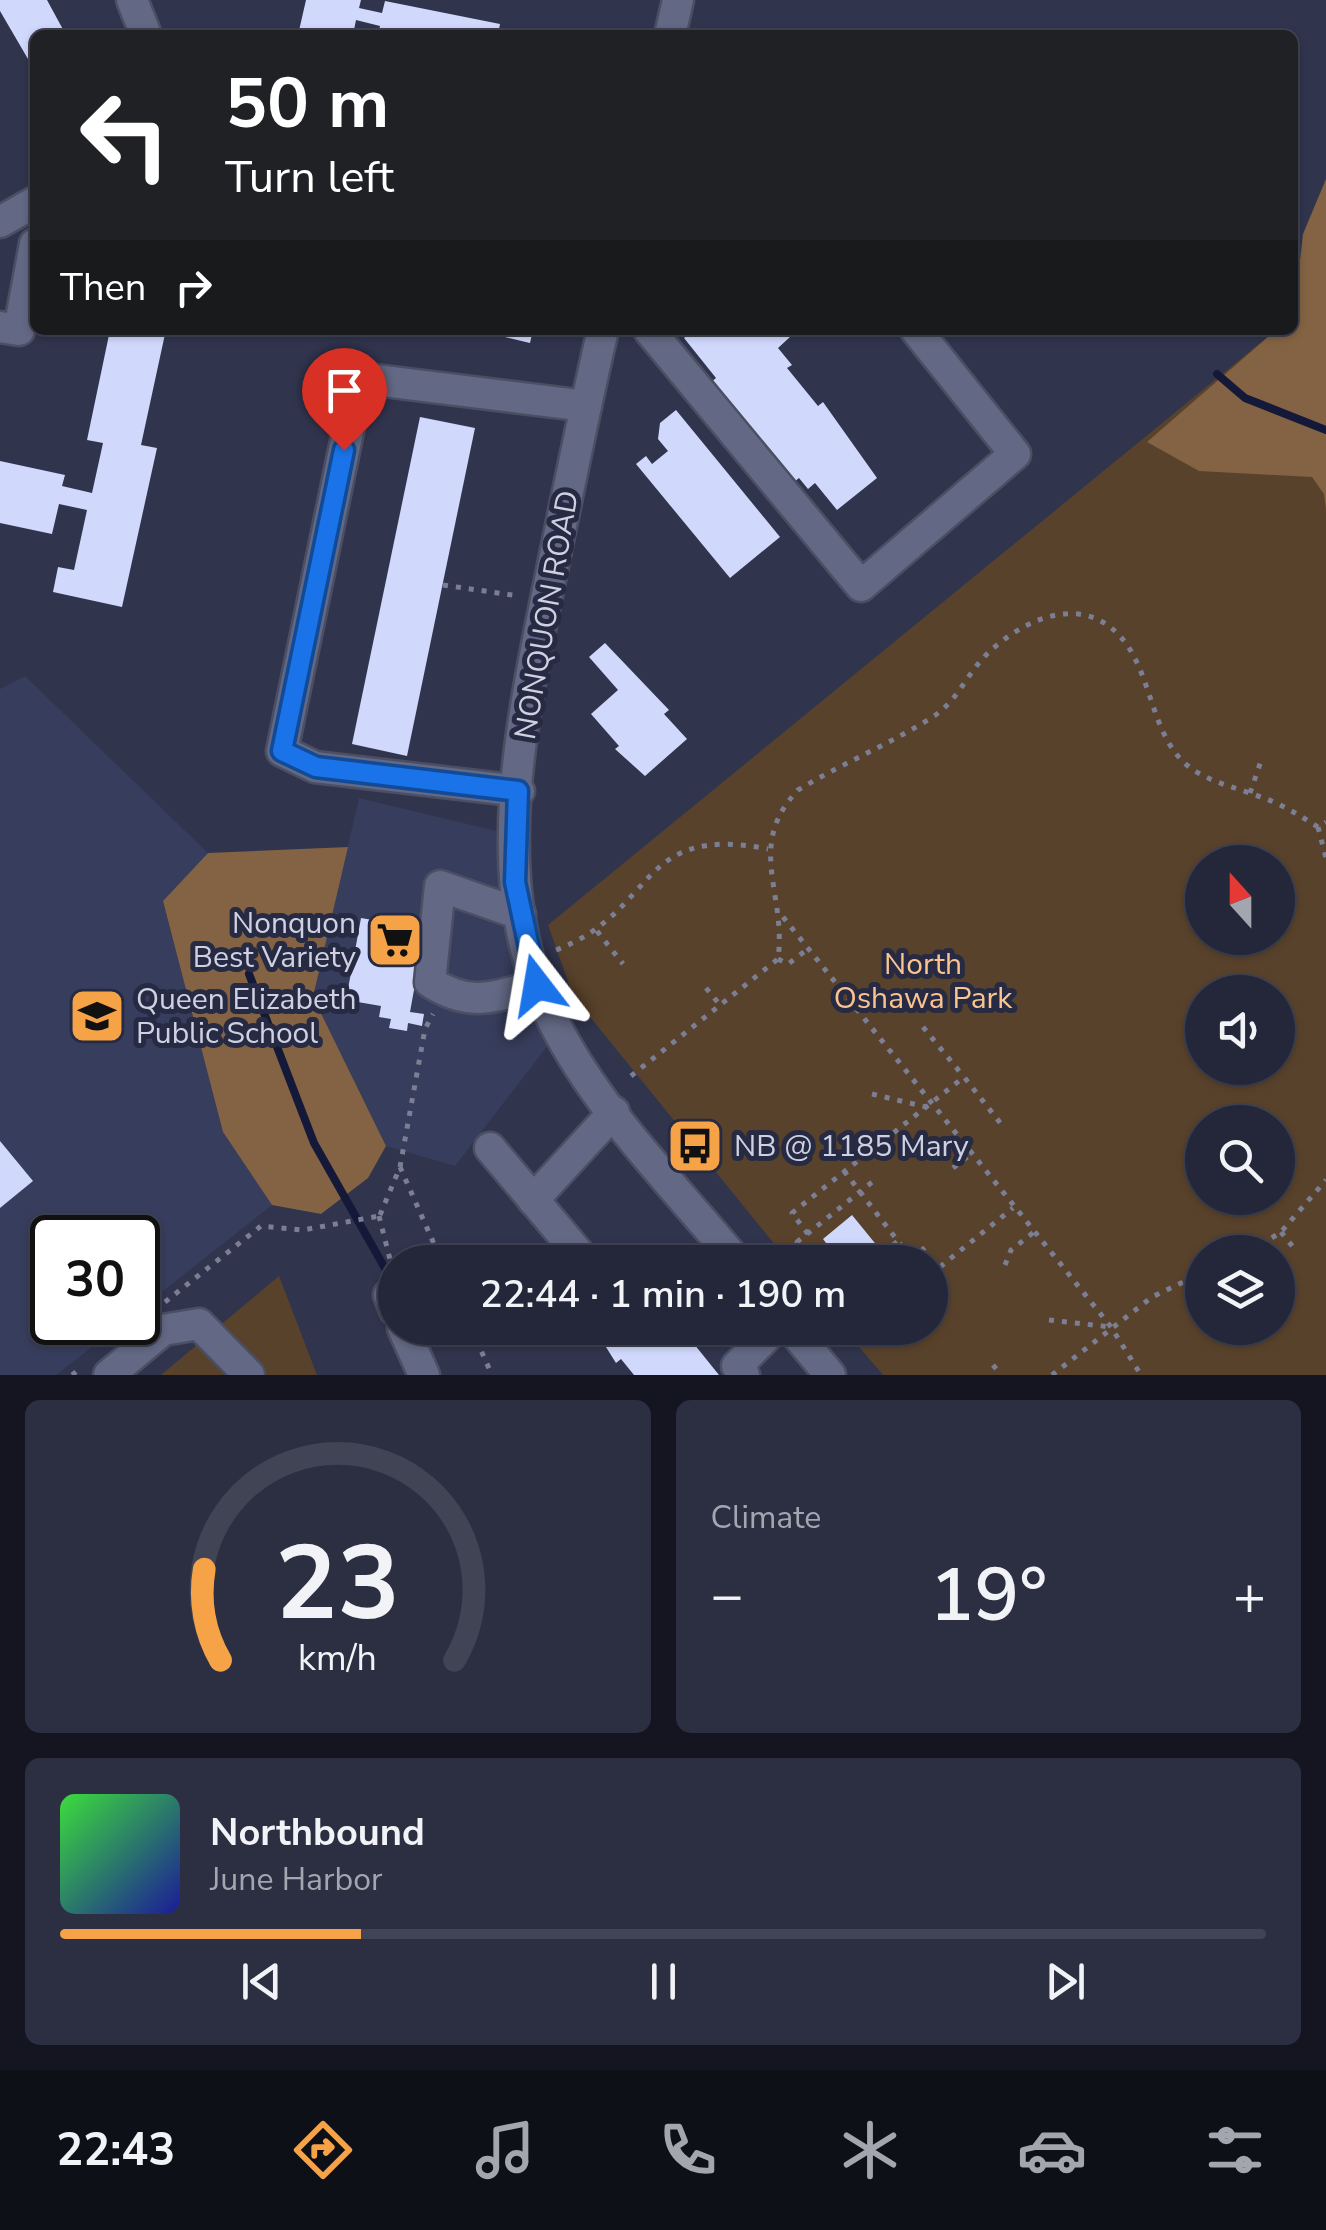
<!DOCTYPE html>
<html lang="en">
<head>
<meta charset="utf-8">
<style>
  :root { --surface:#24273a; --page:#2c2f42; --text:#f1f3f6; --muted:#a3a5af; --line:#414454; --accent:#f6a247 }
  body { margin:0; font-family:"Nunito Sans",sans-serif; background:var(--page); color:var(--text); height:100vh; display:flex; flex-direction:column; font-size:38px; white-space:nowrap }
  * { box-sizing:border-box; margin:0 }
  p { font-size:32px; color:var(--muted) }
  .icon { flex:none; width:55px; height:55px; fill:none; stroke:currentColor; stroke-width:2; stroke-linecap:round; stroke-linejoin:round }
  .map { position:relative; height:1375px; overflow:hidden }
  .details { display:flex; flex-direction:column; gap:25px; padding:25px; background:#141520; flex:1 }
  .details>* { flex:none }
  .hud { position:absolute; left:30px; top:30px; width:1268px; height:305px; border-radius:15px; box-shadow:0 2px 8px #0004,0 0 0 2px var(--line); background:#202124; color:#fff; overflow:hidden }
  .needle { width:65px; rotate:339deg }
  .buttons { position:absolute; left:1185px; top:845px; display:grid; gap:20px }
  .buttons a { display:grid; place-items:center; width:110px; height:110px; border-radius:50%; background:var(--surface); box-shadow:0 2px 8px #0004,0 0 0 2px var(--line); font-size:50px }
  .speed { position:absolute; left:30px; top:1215px; display:flex; gap:20px; font-size:50px; font-weight:700; text-align:center }
  .speed>* { display:grid; place-content:center; width:130px; height:130px; border-radius:50%; background:var(--surface); box-shadow:0 2px 8px #0004,0 0 0 2px var(--line); line-height:1 }
  .speed .limit { border:5px solid #111; border-radius:15px; background:#fff; color:#111 }
  .pin { position:absolute; display:grid; place-items:center; width:85px; height:85px; color:#fff; margin:-102px -42px; border-radius:50% 50% 50% 0; rotate:-45deg; box-shadow:0 0 10px #0007 }
  .pin .icon { rotate:45deg }
  .me { position:absolute; width:110px; margin:-55px; rotate:346deg; stroke-linejoin:round; filter:drop-shadow(0 0 8px #0008) }
  .turn { display:flex; align-items:center; gap:35px; height:210px; padding:0 30px; font-size:45px }
  .turn .icon { width:130px; height:130px; stroke-width:2.5 }
  .turn b { display:block; font-size:70px; line-height:85px }
  .then { display:flex; align-items:center; height:95px; padding:0 30px; background:#0003; gap:20px; font-size:38px }
  .big { font-size:75px; font-weight:600; line-height:1.1 }
  .details .tile { flex:1; display:flex; flex-direction:column; justify-content:center; gap:15px; min-width:0; padding:0 35px; border-radius:15px; background:var(--page) }
  .details .dial { align-items:center; gap:0 }
  .dial svg { height:260px; overflow:visible; fill:none; stroke:var(--line); stroke-width:7; stroke-linecap:round; text-anchor:middle }
  .dial text { fill:var(--text); stroke:none }
  .song { display:flex; align-items:center; gap:30px }
  .cover { width:120px; height:120px; border-radius:15px; background:linear-gradient(135deg,hsl(120 70% 55%),hsl(240 70% 35%)) }
  .played { height:10px; border-radius:5px; background:linear-gradient(90deg,var(--accent) 25%,var(--line) 25%) }
  .keys { display:flex; justify-content:space-around; direction:ltr }
  .heat { display:flex; justify-content:space-between; align-items:center; font-size:55px; direction:ltr }
  .details .tiles { flex:1; display:grid; gap:25px; grid-template-columns:1fr 1fr }
  .tile:last-child { grid-column:span 2 }
  .trip { position:absolute; left:378px; top:1245px; width:570px; height:100px; border-radius:50px; background:var(--surface); box-shadow:0 2px 8px #0004,0 0 0 2px var(--line); font-weight:600; line-height:100px; text-align:center }
  .dock { display:flex; height:160px; justify-content:space-around; align-items:center; background:#0e1017; color:var(--muted) }
  .dock .icon { width:70px; height:70px }
  .dock .on { color:var(--accent) }
  .dock b { font-size:45px; color:var(--text) }
  .map>svg:first-child { display:block }
  .built { fill:#373d5c }
  .green { fill:#59422b; fill-rule:evenodd }
  .forest { fill:#836343 }
  .lines { fill:none; stroke-linecap:round; stroke-linejoin:round }
  .stream { stroke:#151939; stroke-width:8 }
  .building { fill:#d0d8fb }
  .minor-casing { stroke:#4b4f63; stroke-width:35 }
  .path { stroke:#7c7f94; stroke-width:5; stroke-dasharray:5 8; stroke-linecap:butt }
  .minor { stroke:#636884; stroke-width:30 }
  .route-casing { stroke:#114b97; stroke-width:25 }
  .route { stroke:#1a73e8; stroke-width:18 }
  .labels { text-anchor:middle; dominant-baseline:central; stroke-width:10; stroke-linejoin:round; paint-order:stroke }
  .street-label { font-size:30px; fill:#ced1e1; stroke:#262a42 }
  .poi-label { font-size:30px; fill:#ced1e1; stroke:#262a42; text-anchor:start }
  .park-label { font-size:30px; fill:#fac38f; stroke:#262a42 }
</style>
</head>
<body>
<div class="map">
<svg width="1326" height="1375" viewBox="0 0 1326 1375">
  <rect width="100%" height="100%" fill="#30344d"/>
  <g class="built">
    <polygon points="25,676 208,853 163,901 223,1132 272,1205 138,1311 138,1238 52,1238 52,1322 123,1323 56,1375 0,1375 0,689"/>
    <polygon points="359,798 513,835 559,1031 455,1166 386,1146 313,997"/>
  </g>
  <g class="green">
    <path d="M1326 281V1375H883L843 1328H930V1262H789L573 996 548 925 1276 330H1292ZM1202 862H1278V938H1202ZM1202 992H1278V1068H1202ZM1202 1122H1278V1198H1202ZM1202 1252H1278V1328H1202Z"/>
    <polygon points="279,1276 317,1375 161,1375"/>
  </g>
  <g class="forest">
    <polygon points="1326,179 1326,509 1324,494 1312,477 1199,471 1147,442 1276,330 1292,330 1303,234"/>
    <polygon points="348,847 313,997 386,1146 368,1178 321,1214 272,1205 223,1132 163,901 208,853"/>
  </g>
  <g class="lines">
    <g class="stream">
      <polyline points="1217,374 1245,398 1326,430"/>
      <polyline points="249,974 314,1143 395,1286"/>
    </g>
  </g>
  <g class="building">
    <polygon points="0,0 47,0 66,35 35,35 35,71 0,11"/>
    <polygon points="306,0 361,0 359,8 382,13 385,1 500,24 498,35 378,35 380,26 356,20 353,35 298,35"/>
    <polygon points="110,330 165,334 141,445 157,448 122,607 53,592 58,567 74,570 87,510 59,504 52,534 0,523 0,461 65,475 62,486 92,493 103,443 87,440"/>
    <polygon points="476,330 533,330 530,343"/>
    <polygon points="694,330 789,330 790,337 778,348 792,365 787,368 818,406 823,402 877,478 837,510 815,483 808,489 799,478 794,482 710,383 716,378 684,338"/>
    <polygon points="676,410 780,537 730,578 636,464 646,456 652,464 668,451 658,439 660,423"/>
    <polygon points="420,417 475,428 407,756 352,744"/>
    <polygon points="605,643 669,710 664,714 687,739 645,776 615,749 619,746 591,714 618,690 589,657"/>
    <polygon points="361,918 425,929 410,1012 424,1014 422,1026 408,1023 407,1031 389,1028 391,1019 379,1017 381,1006 346,1000"/>
    <polygon points="0,1141 33,1181 0,1208"/>
    <polygon points="852,1215 883,1253 891,1262 820,1262 833,1252 823,1239"/>
    <polygon points="594,1328 673,1328 685,1342 690,1339 719,1375 634,1375 621,1359 616,1363"/>
  </g>
  <g class="lines">
    <g class="minor-casing">
      <g id="minor">
        <polyline points="132,0 146,35"/>
        <polyline points="670,35 678,0"/>
        <polyline points="0,222 35,202"/>
        <polyline points="0,327 19,330 35,244"/>
        <path d="M603 330C585 406 570 483 554 560 528 692 487 857 538 987 578 1091 668 1178 737 1262"/>
        <polyline points="649,330 861,586 1015,454 916,330"/>
        <polyline points="519,791 315,767 282,751 359,378 586,406"/>
        <path d="M520 914 440 886 430 982C470 1008 494 997 537 985"/>
        <polyline points="490,1148 579,1254"/>
        <polyline points="533,1200 614,1112"/>
        <polyline points="389,1295 395,1310"/>
        <polyline points="403,1328 424,1375"/>
        <polyline points="791,1328 830,1375"/>
        <polyline points="109,1375 163,1330 199,1324 249,1375"/>
        <polyline points="744,1375 737,1366 775,1328"/>
      </g>
    </g>
    <g class="path">
      <polyline points="443,585 519,596"/>
      <polyline points="1250,793 1261,761"/>
      <polyline points="1318,827 1326,858"/>
      <polyline points="783,917 1111,1327 1141,1375"/>
      <polyline points="597,931 623,964"/>
      <path d="M556 950C659 911 635 823 768 849"/>
      <polyline points="778,959 788,964 808,949"/>
      <polyline points="706,988 720,1005"/>
      <polyline points="923,1027 964,1077"/>
      <path d="M631 1076 778 959C787 893 745 846 798 790 841 764 888 745 931 718 957 702 965 677 985 656 1020 621 1078 593 1118 634 1153 670 1149 734 1188 766 1208 782 1235 787 1258 796 1280 803 1299 815 1318 827L1326 822"/>
      <polyline points="872,1094 926,1107"/>
      <polyline points="400,1167 442,1262"/>
      <polyline points="953,1168 971,1154"/>
      <polyline points="844,1171 914,1262"/>
      <polyline points="380,1215 400,1167 425,1029 433,1014"/>
      <polyline points="379,1216 393,1271"/>
      <polyline points="1281,1232 1297,1252"/>
      <polyline points="808,1234 792,1213 964,1077 1005,1129"/>
      <polyline points="1250,1252 1281,1232 1326,1180"/>
      <polyline points="883,1253 898,1241"/>
      <polyline points="911,1259 928,1245"/>
      <polyline points="806,1262 802,1257 806,1253 797,1242 876,1179"/>
      <polyline points="1005,1265 1011,1250 1034,1232"/>
      <polyline points="930,1275 1013,1208"/>
      <polyline points="165,1302 261,1226 303,1230 379,1216"/>
      <polyline points="1049,1320 1111,1327"/>
      <polyline points="471,1328 492,1375"/>
      <polyline points="993,1365 1001,1375"/>
      <polyline points="72,1375 82,1367"/>
      <polyline points="1052,1375 1152,1297 1202,1273"/>
    </g>
    <use href="#minor" class="minor"/>
  </g>
  <g class="lines">
    <g class="route-casing">
      <polyline id="route" points="344,450 282,751 316,767 518,791 515,882 537,985"/>
    </g>
    <use href="#route" class="route"/>
  </g>
  <defs>
    <g id="supermarket-square" transform="scale(2.875)"><rect x="-9" y="-9" width="18" height="18" rx="4" fill="#f6a247" stroke="#262a42"/><path d="M-6-5.5h2.5l.6 2H6L4.5 2H-2.5L-4.4-4H-6ZM-1.5 3.2a1.3 1.3 0 1 0 .1 0ZM3 3.2a1.3 1.3 0 1 0 .1 0Z" fill="#111"/></g>
    <g id="school-square" transform="scale(2.875)"><rect x="-9" y="-9" width="18" height="18" rx="4" fill="#f6a247" stroke="#262a42"/><path d="M0-5L7-2L0 1L-7-2ZM-4 1L0 2.5L4 1V4Q0 6-4 4Z" fill="#111"/></g>
    <g id="bus-square" transform="scale(2.875)"><rect x="-9" y="-9" width="18" height="18" rx="4" fill="#f6a247" stroke="#262a42"/><path d="M-5-6H5V4H4V6H2V4H-2V6H-4V4H-5ZM-3.5-4V0h7V-4ZM-3.5 1.2v1.5H-2V1.2ZM2 1.2v1.5H3.5V1.2Z" fill="#111"/></g>
  </defs>
  <g fill-rule="evenodd">
    <use href="#supermarket-square" x="395" y="940"/>
    <use href="#school-square" x="97" y="1016"/>
    <use href="#bus-square" x="695" y="1146"/>
  </g>
  <g class="labels">
    <g class="street-label">
      <text transform="translate(547 615) rotate(-80)">NONQUON ROAD</text>
    </g>
    <g class="poi-label">
      <text x="356" y="923" text-anchor="end">Nonquon<tspan x="356" dy="34">Best Variety</tspan></text>
      <text x="136" y="999">Queen Elizabeth<tspan x="136" dy="34">Public School</tspan></text>
      <text x="734" y="1146">NB @ 1185 Mary</text>
    </g>
    <g class="park-label">
      <text x="923" y="964">North<tspan x="923" dy="34">Oshawa Park</tspan></text>
    </g>
  </g>
</svg>
<div class="buttons">
<a><svg class="needle" viewBox="-14 -14 28 28"><path d="M0-13l5 13h-10z" fill="#e53935"/><path d="M0 13l5-13h-10z" fill="#a3a5af"/></svg></a>
<a><svg class="icon" aria-label="sound" viewBox="0 0 24 24"><path d="M4 9h4l5-4v14l-5-4H4zM17 9q2 3 0 6"/></svg></a>
<a><svg class="icon" aria-label="search" viewBox="0 0 24 24"><circle cx="10" cy="10" r="6"/><path d="M15 15l6 6"/></svg></a>
<a><svg class="icon" aria-label="layers" viewBox="0 0 24 24"><path d="M12 4l9 5-9 5-9-5zM3 14l9 5 9-5"/></svg></a>
</div>
<div class="speed"><div class="limit">30</div></div>
<div class="pin" style="left:344px;top:450px;background:#d93025"><svg class="icon" aria-label="arrive" viewBox="0 0 24 24"><path d="M6 21V4h12l-3 4 3 4H6"/></svg></div>
<svg class="me" style="left:537px;top:985px" viewBox="-20 -20 40 40"><path d="M0-17L14 15 0 8-14 15z" fill="#1a73e8" stroke="#fff" stroke-width="4"/></svg>
<div class="trip">22:44 · 1 min · 190 m</div>
<div class="hud">
<div class="turn"><svg class="icon" aria-label="left" viewBox="0 0 24 24"><path d="M17 20v-9H6M10 6l-5 5 5 5"/></svg><div><b>50 m</b>Turn left</div></div>
<div class="then">Then<svg class="icon" aria-label="right" viewBox="0 0 24 24"><path d="M7 20v-9h11M14 6l5 5-5 5"/></svg></div>
</div>
</div>
<section class="details">
<div class="tiles">
<div class="tile dial"><svg viewBox="0 0 100 80">
<path d="M14 69A42 42 0 1 1 86 69"/>
<path d="M14 69A42 42 0 0 1 9 41" stroke="#f6a247"/>
<text x="50" y="56" font-size="32" font-weight="700">23</text>
<text x="50" y="72" font-size="11">km/h</text>
</svg></div>
<div class="tile"><p>Climate</p>
<div class="heat"><a>−</a><b class="big">19°</b><a>+</a></div>
</div>
<div class="tile">
<div class="song"><i class="cover"></i><div><b>Northbound</b><p>June Harbor</p></div></div>
<div class="played"></div>
<div class="keys"><svg class="icon" aria-label="previous" viewBox="0 0 24 24"><path d="M18 5L8 12l10 7zM5 5v14"/></svg><svg class="icon" aria-label="pause" viewBox="0 0 24 24"><path d="M8 5v14M16 5v14"/></svg><svg class="icon" aria-label="next" viewBox="0 0 24 24"><path d="M6 5l10 7-10 7zM19 5v14"/></svg></div>
</div>
</div>
</section>
<nav class="dock">
<b>22:43</b>
<svg class="icon on" aria-label="directions" viewBox="0 0 24 24"><path d="M12 3l9 9-9 9-9-9zM9 14v-3h6M13 9l2 2-2 2"/></svg>
<svg class="icon" aria-label="music" viewBox="0 0 24 24"><path d="M9 18V5l10-2v13"/><circle cx="6" cy="18" r="3"/><circle cx="16" cy="16" r="3"/></svg>
<svg class="icon" aria-label="phone" viewBox="0 0 24 24"><path d="M5 4h4l2 5-3 2q2 4 5 5l2-3 5 2v4C11 20 4 13 5 4z"/></svg>
<svg class="icon" aria-label="climate" viewBox="0 0 24 24"><path d="M12 3v18M4 7l16 10M4 17L20 7"/></svg>
<svg class="icon" aria-label="car" viewBox="0 0 24 24"><path d="M5 17H2v-5l4-1 3-4h7l3 4 3 1v5h-3M9 17h6M6 11h13"/><circle cx="7" cy="17" r="2"/><circle cx="17" cy="17" r="2"/></svg>
<svg class="icon" aria-label="filters" viewBox="0 0 24 24"><path d="M4 7h16M4 17h16"/><circle cx="9" cy="7" r="2"/><circle cx="15" cy="17" r="2"/></svg>
</nav>
</body>
</html>
